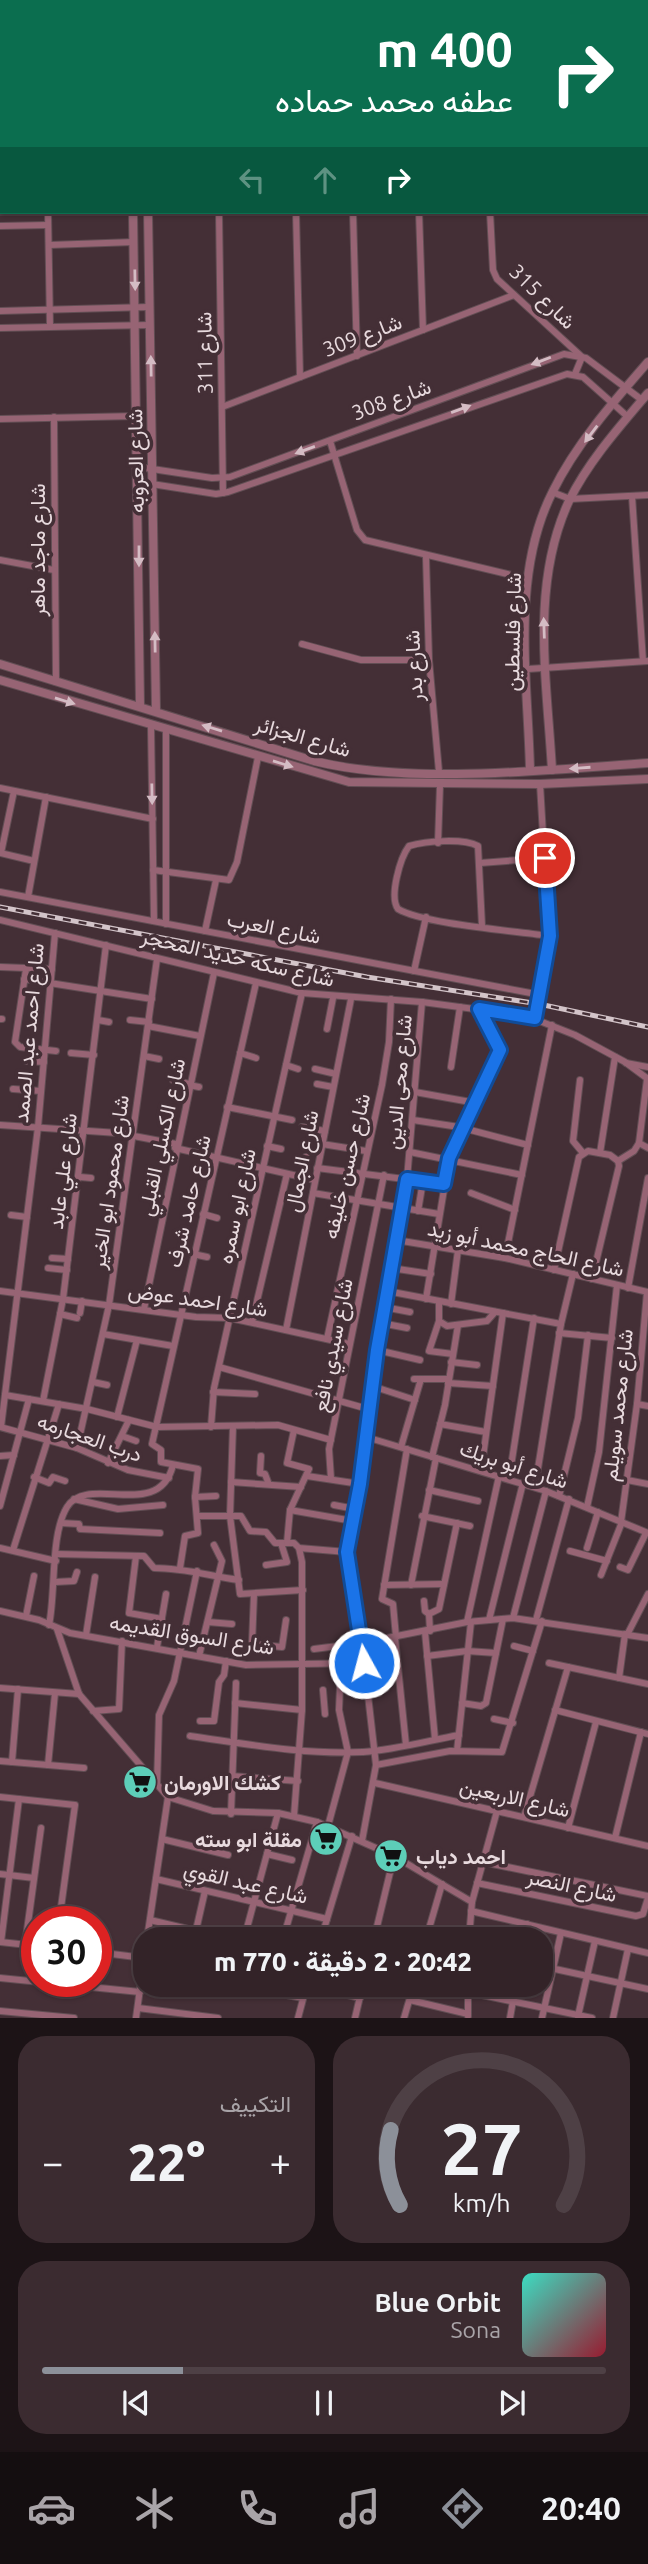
<!DOCTYPE html>
<html lang="ar">
<head>
<meta charset="utf-8">
<style>
  :root { --surface:#332328; --page:#3b2b30; --text:#f1f3f6; --muted:#a9a4a8; --line:#4e4045; --accent:#8c9099 }
  body { margin:0; font-family:Ubuntu,Vazirmatn,sans-serif; background:var(--page); color:var(--text); direction:rtl; height:100vh; display:flex; flex-direction:column; font-size:26px; white-space:nowrap }
  * { box-sizing:border-box; margin:0 }
  p { font-size:23px; color:var(--muted) }
  .icon { flex:none; width:38px; height:38px; fill:none; stroke:currentColor; stroke-width:2; stroke-linecap:round; stroke-linejoin:round }
  .map { position:relative; height:2018px; overflow:hidden; direction:ltr }
  .sheet { display:flex; flex-direction:column; gap:18px; padding:18px; background:#1c1316; flex:1 }
  .sheet>* { flex:none }
  .guide { position:absolute; left:0px; top:0px; width:649px; height:214px; box-shadow:0 2px 5px #0004,0 0 0 2px var(--line); direction:rtl; background:#0b6e4f; color:#fff; overflow:hidden }
  .speed { position:absolute; left:21px; top:1906px; display:flex; gap:14px; font-size:35px; font-weight:700; text-align:center }
  .speed>* { display:grid; place-content:center; width:91px; height:91px; border-radius:50%; background:var(--surface); box-shadow:0 2px 5px #0004,0 0 0 2px var(--line); line-height:1 }
  .speed .limit { border:10px solid #d22; background:#fff; color:#111 }
  .pin { position:absolute; display:grid; place-items:center; width:60px; height:60px; color:#fff; margin:-30px; border:4px solid #fff; border-radius:50%; box-shadow:0 2px 7px #0007 }
  .me { position:absolute; width:77px; margin:-38px; rotate:353deg; stroke-linejoin:round; filter:drop-shadow(0 0 5px #0008) }
  .turn { display:flex; align-items:center; gap:24px; height:147px; padding:0 21px; font-size:32px }
  .turn .icon { width:91px; height:91px; stroke-width:2.5 }
  .turn b { display:block; font-size:49px; line-height:60px }
  .lanes { display:flex; align-items:center; height:66px; padding:0 21px; background:#0003; justify-content:center; gap:35px; direction:ltr }
  .lanes .off { opacity:.35 }
  .big { font-size:52px; font-weight:800; line-height:1.1 }
  .sheet .card { flex:1; display:flex; flex-direction:column; justify-content:center; gap:10px; min-width:0; padding:0 24px; border-radius:28px; background:var(--page) }
  .sheet .dial { align-items:center; gap:0 }
  .dial svg { height:182px; overflow:visible; fill:none; stroke:var(--line); stroke-width:7; stroke-linecap:round; text-anchor:middle }
  .dial text { fill:var(--text); stroke:none }
  .song { display:flex; align-items:center; gap:21px }
  .cover { width:84px; height:84px; border-radius:10px; background:linear-gradient(135deg,hsl(170 70% 55%),hsl(350 70% 35%)) }
  .played { height:7px; border-radius:4px; background:linear-gradient(90deg,var(--accent) 25%,var(--line) 25%) }
  .keys { display:flex; justify-content:space-around; direction:ltr }
  .heat { display:flex; justify-content:space-between; align-items:center; font-size:38px; direction:ltr }
  .sheet .tiles { flex:1; display:grid; gap:18px; grid-template-columns:1fr 1fr }
  .card:last-child { grid-column:span 2 }
  .trip { position:absolute; left:133px; top:1927px; width:420px; height:70px; border-radius:28px; background:var(--surface); box-shadow:0 2px 5px #0004,0 0 0 2px var(--line); font-weight:800; line-height:70px; text-align:center; direction:rtl }
  .tab-bar { display:flex; height:112px; justify-content:space-around; align-items:center; background:#140e10; color:var(--muted) }
  .tab-bar .icon { width:49px; height:49px }
  .tab-bar .on { color:var(--accent) }
  .tab-bar b { font-size:32px; color:var(--text) }
  .map>svg:first-child { display:block }
  .lines { fill:none; stroke-linecap:round; stroke-linejoin:round }
  .minor-casing { stroke:#624e54; stroke-width:8 }
  .tertiary-casing { stroke:#624e54; stroke-width:10 }
  .minor { stroke:#976474; stroke-width:6 }
  .tertiary { stroke:#976474; stroke-width:8 }
  .rail-casing { stroke:#d3c4c9; stroke-width:5 }
  .rail { stroke:#442f36; stroke-width:2.5; stroke-dasharray:8; stroke-linecap:butt }
  .oneway { fill:#d4bcc4 }
  .route-casing { stroke:#114b97; stroke-width:18 }
  .route { stroke:#1a73e8; stroke-width:12 }
  .labels { text-anchor:middle; dominant-baseline:central; stroke-width:7; stroke-linejoin:round; paint-order:stroke }
  .street-label { font-size:21px; fill:#e8dade; stroke:#442f36 }
  .poi-label { font-size:21px; font-weight:bold; fill:#e8dade; stroke:#442f36; text-anchor:start }
</style>
</head>
<body>
<div class="map">
<svg width="648" height="2018" viewBox="0 0 648 2018">
  <rect width="100%" height="100%" fill="#442f36"/>
  <g class="lines">
    <g class="minor-casing">
      <g id="minor">
        <polyline points="44,0 44,2"/>
        <polyline points="324,0 324,2"/>
        <polyline points="533,0 533,2"/>
        <polyline points="550,0 550,2"/>
        <polyline points="0,46 2,46"/>
        <polyline points="0,134 2,134"/>
        <polyline points="48,212 50,327"/>
        <polyline points="219,212 223,493"/>
        <polyline points="219,212 353,212"/>
        <polyline points="296,212 300,377"/>
        <polyline points="353,212 357,356"/>
        <polyline points="419,212 423,330"/>
        <polyline points="490,212 493,270 497,279 582,357 575,374"/>
        <polyline points="0,226 48,225"/>
        <polyline points="49,245 134,242"/>
        <polyline points="0,311 149,307"/>
        <polyline points="0,328 150,325"/>
        <polyline points="222,407 514,295"/>
        <polyline points="54,417 56,682"/>
        <polyline points="0,419 137,416"/>
        <polyline points="330,441 357,530 365,540 528,579"/>
        <polyline points="139,467 212,478 230,477 564,354 586,358 642,400"/>
        <polyline points="139,482 216,494 228,492 567,374 583,377 628,417"/>
        <polyline points="552,492 570,499 648,495"/>
        <polyline points="632,496 643,661"/>
        <polyline points="426,557 429,660 439,772"/>
        <polyline points="0,560 54,570"/>
        <polyline points="302,644 361,660 429,660"/>
        <polyline points="528,669 648,661"/>
        <polyline points="151,726 154,921"/>
        <polyline points="166,730 166,924"/>
        <polyline points="0,788 153,819"/>
        <polyline points="438,843 440,785"/>
        <polyline points="0,853 34,861"/>
        <polyline points="1,853 14,791"/>
        <polyline points="480,863 545,858"/>
        <polyline points="153,870 229,880 237,862 258,757"/>
        <polyline points="0,892 541,995"/>
        <polyline points="28,897 46,797"/>
        <polyline points="0,920 302,993 422,1002 527,1016 575,1035 625,1062 648,1079"/>
        <path d="M482 926 478 846C463 838 426 841 409 846 400 858 389 897 398 909 423 924 516 931 549 936"/>
        <polyline points="205,931 216,880"/>
        <polyline points="0,967 52,969"/>
        <polyline points="26,969 15,1042 20,1047 56,1051"/>
        <polyline points="414,971 426,917"/>
        <polyline points="24,979 152,999"/>
        <polyline points="535,1018 549,936 540,784"/>
        <polyline points="0,1019 2,1019"/>
        <polyline points="98,1020 109,1022"/>
        <polyline points="130,1020 149,1022"/>
        <polyline points="148,1026 200,1036"/>
        <polyline points="327,1029 333,998"/>
        <polyline points="71,1053 94,1055"/>
        <polyline points="240,1053 256,1058"/>
        <polyline points="144,1056 159,1059"/>
        <polyline points="26,1061 44,1062"/>
        <polyline points="626,1063 648,1067"/>
        <polyline points="286,1065 298,1069"/>
        <polyline points="451,1067 460,1007"/>
        <polyline points="315,1069 336,1074"/>
        <polyline points="173,1080 189,1084"/>
        <polyline points="580,1080 573,1141 583,1153"/>
        <polyline points="317,1084 333,1087"/>
        <polyline points="189,1085 199,1087"/>
        <polyline points="13,1089 41,1091"/>
        <polyline points="415,1092 476,1103"/>
        <polyline points="227,1107 292,1120"/>
        <polyline points="413,1120 459,1127 528,1145"/>
        <polyline points="0,1125 118,1133 176,1144"/>
        <polyline points="302,1127 325,1131"/>
        <polyline points="639,1143 648,1148"/>
        <polyline points="322,1144 366,1151"/>
        <polyline points="267,1146 281,1149"/>
        <polyline points="175,1148 315,1180"/>
        <polyline points="410,1152 522,1175"/>
        <polyline points="600,1153 615,1057"/>
        <polyline points="618,1161 634,1151 639,1143 647,1079"/>
        <polyline points="317,1168 444,1184"/>
        <polyline points="80,1177 91,1178"/>
        <polyline points="303,1178 306,1157"/>
        <polyline points="313,1193 439,1214"/>
        <polyline points="471,1193 515,1210"/>
        <polyline points="418,1211 423,1181"/>
        <polyline points="203,1214 217,1218"/>
        <polyline points="11,1215 27,1217"/>
        <polyline points="396,1240 505,1258 648,1292"/>
        <polyline points="193,1254 207,1257"/>
        <polyline points="52,1258 68,1259"/>
        <polyline points="505,1258 552,1025"/>
        <polyline points="48,1268 67,1270"/>
        <polyline points="391,1268 431,1274"/>
        <polyline points="554,1270 579,1157 588,1151 610,1155 618,1161 619,1166 592,1279"/>
        <polyline points="628,1288 648,1178"/>
        <polyline points="0,1291 196,1317 230,1318 349,1344"/>
        <polyline points="387,1291 561,1324"/>
        <polyline points="426,1299 449,1159 500,1050 479,1009"/>
        <polyline points="439,1301 439,1321 447,1326 487,1321 495,1312"/>
        <polyline points="451,1304 458,1250"/>
        <polyline points="384,1307 410,1312"/>
        <polyline points="144,1309 214,973"/>
        <polyline points="80,1313 82,1301"/>
        <polyline points="60,1314 77,1318"/>
        <polyline points="439,1321 429,1351 453,1354"/>
        <polyline points="252,1322 287,1174"/>
        <polyline points="381,1323 407,1328"/>
        <polyline points="286,1330 351,999"/>
        <polyline points="559,1333 612,1338"/>
        <polyline points="103,1334 173,1346"/>
        <polyline points="327,1339 382,1085 389,1042 391,999"/>
        <polyline points="377,1350 420,1360"/>
        <polyline points="451,1362 477,1365"/>
        <polyline points="219,1367 368,1409"/>
        <polyline points="414,1379 449,1379"/>
        <polyline points="93,1382 107,1385"/>
        <polyline points="448,1383 493,1386"/>
        <polyline points="372,1386 415,1400"/>
        <polyline points="213,1392 255,1394"/>
        <polyline points="5,1395 87,1409 157,1427 278,1425 331,1440"/>
        <polyline points="43,1401 63,1299 106,945"/>
        <polyline points="637,1404 648,1406"/>
        <polyline points="117,1417 137,1340"/>
        <polyline points="440,1424 486,1432"/>
        <polyline points="233,1426 230,1516 240,1594 303,1590"/>
        <polyline points="0,1427 77,1448 128,1470 169,1478"/>
        <polyline points="1,1427 38,1127 55,933"/>
        <polyline points="211,1427 214,1388 302,993"/>
        <polyline points="122,1436 136,1441"/>
        <polyline points="366,1437 546,1491 648,1533"/>
        <polyline points="401,1447 421,1379"/>
        <polyline points="77,1448 109,1305 157,959"/>
        <polyline points="0,1456 14,1455"/>
        <polyline points="261,1456 260,1473 265,1474 268,1482"/>
        <polyline points="432,1457 445,1405 458,1325"/>
        <polyline points="108,1463 129,1420"/>
        <polyline points="481,1471 503,1313"/>
        <polyline points="307,1476 360,1484"/>
        <polyline points="34,1477 49,1483 53,1477 65,1481"/>
        <polyline points="331,1479 329,1449 384,1175"/>
        <polyline points="509,1479 534,1318"/>
        <polyline points="627,1480 648,1484"/>
        <polyline points="231,1482 301,1487"/>
        <polyline points="535,1487 561,1324 573,1274"/>
        <polyline points="429,1490 478,1501"/>
        <polyline points="559,1496 578,1418 588,1335"/>
        <polyline points="195,1497 216,1496"/>
        <polyline points="74,1499 118,1509 163,1505"/>
        <polyline points="334,1505 355,1509"/>
        <polyline points="0,1506 29,1399"/>
        <polyline points="587,1507 599,1452 617,1285"/>
        <polyline points="290,1510 353,1521"/>
        <polyline points="197,1516 241,1516 250,1531 266,1532 275,1543 294,1543 299,1548 347,1552"/>
        <polyline points="422,1516 470,1526"/>
        <polyline points="621,1522 637,1404 647,1292"/>
        <polyline points="61,1523 79,1524 80,1529 160,1533"/>
        <polyline points="287,1543 290,1510 309,1469 287,1463 294,1430"/>
        <polyline points="0,1548 56,1561"/>
        <polyline points="587,1548 598,1512"/>
        <polyline points="13,1550 59,1404"/>
        <polyline points="570,1551 607,1561"/>
        <path d="M56 1554 144 1556 154 1568C185 1568 209 1576 239 1580"/>
        <polyline points="136,1556 129,1613 162,1619"/>
        <polyline points="266,1565 287,1562 281,1543"/>
        <polyline points="620,1567 628,1570 646,1533"/>
        <polyline points="180,1568 185,1536 198,1533 195,1497 198,1469 161,1462 161,1450 152,1444 256,983"/>
        <polyline points="601,1575 622,1522"/>
        <polyline points="55,1582 74,1581 77,1572"/>
        <polyline points="384,1585 444,1584"/>
        <polyline points="411,1585 436,1458"/>
        <polyline points="254,1594 252,1644 282,1647 286,1620"/>
        <polyline points="424,1601 425,1611 429,1614"/>
        <polyline points="0,1611 39,1620 70,1633 246,1665 364,1663"/>
        <polyline points="26,1616 34,1576"/>
        <polyline points="513,1618 546,1491"/>
        <polyline points="489,1620 523,1483"/>
        <polyline points="536,1620 569,1499"/>
        <polyline points="208,1622 232,1624"/>
        <polyline points="467,1622 499,1476"/>
        <path d="M49 1625C56 1592 50 1535 67 1507 88 1473 159 1522 173 1465"/>
        <polyline points="57,1629 79,1694 168,1797 213,1811 278,1813 317,1822 394,1856 472,1902"/>
        <polyline points="430,1631 429,1614 439,1609 457,1523"/>
        <polyline points="425,1632 435,1739"/>
        <polyline points="86,1635 95,1577"/>
        <polyline points="627,1635 648,1594"/>
        <polyline points="396,1637 393,1604 382,1599 407,1449"/>
        <polyline points="395,1638 406,1745"/>
        <polyline points="514,1646 533,1651"/>
        <polyline points="157,1647 166,1594"/>
        <polyline points="314,1649 362,1643 467,1622 513,1618 648,1638"/>
        <polyline points="199,1656 222,1561 214,1545"/>
        <polyline points="427,1656 467,1651 496,1653"/>
        <polyline points="549,1663 648,1684"/>
        <polyline points="619,1678 625,1634"/>
        <polyline points="0,1688 79,1694"/>
        <polyline points="323,1690 325,1714"/>
        <polyline points="235,1703 302,1710"/>
        <polyline points="462,1703 481,1706 486,1703 503,1619"/>
        <polyline points="555,1710 648,1734"/>
        <polyline points="93,1711 119,1709 122,1641"/>
        <polyline points="494,1719 513,1723"/>
        <polyline points="200,1721 214,1721 219,1682 224,1675 226,1661"/>
        <path d="M190 1736C247 1744 305 1755 363 1752 395 1750 427 1741 459 1735"/>
        <polyline points="457,1751 471,1622"/>
        <polyline points="0,1761 84,1768"/>
        <polyline points="12,1762 18,1689"/>
        <polyline points="48,1765 55,1693"/>
        <polyline points="376,1765 450,1751 502,1752 542,1621"/>
        <polyline points="231,1776 298,1781"/>
        <polyline points="375,1783 648,1846"/>
        <polyline points="157,1785 159,1715 174,1681 197,1571"/>
        <polyline points="0,1797 75,1805 59,1922"/>
        <polyline points="231,1814 236,1683"/>
        <polyline points="294,1816 302,1710 302,1562 299,1548"/>
        <polyline points="524,1817 568,1667"/>
        <polyline points="328,1826 348,1752 339,1710 341,1664"/>
        <polyline points="568,1828 596,1722"/>
        <polyline points="615,1838 641,1732"/>
        <polyline points="162,1839 228,1855"/>
        <polyline points="362,1841 376,1765 362,1643 347,1552 360,1484 377,1350 407,1179 422,1002"/>
        <polyline points="267,1854 292,1860"/>
        <polyline points="483,1862 648,1896"/>
        <polyline points="0,1874 34,1878"/>
        <polyline points="156,1879 327,1919"/>
        <polyline points="477,1883 636,1916 643,1914 648,1898"/>
        <polyline points="471,1911 648,1953"/>
        <polyline points="150,1920 230,1939"/>
        <polyline points="429,1931 440,1935"/>
        <polyline points="147,1939 168,1797"/>
        <polyline points="194,1939 205,1891"/>
        <polyline points="244,1939 278,1813"/>
        <polyline points="283,1939 317,1822"/>
        <polyline points="321,1939 352,1836"/>
        <polyline points="374,1939 394,1856"/>
        <polyline points="426,1939 442,1884"/>
        <polyline points="469,1939 472,1902 497,1811"/>
        <polyline points="524,1939 527,1924"/>
        <polyline points="0,1942 37,1946"/>
        <polyline points="1,1942 19,1799"/>
        <polyline points="25,1945 41,1828"/>
        <polyline points="96,1952 144,1958"/>
        <polyline points="541,1966 648,1989"/>
        <polyline points="0,1978 140,1992"/>
        <polyline points="228,1984 303,1998"/>
        <polyline points="468,1984 468,2016"/>
        <polyline points="444,1987 592,2018"/>
        <polyline points="336,1992 360,1998"/>
        <polyline points="410,2000 468,2014"/>
        <polyline points="138,2008 218,2018"/>
        <polyline points="0,2011 74,2018"/>
        <polyline points="578,2016 595,1941"/>
        <polyline points="136,2018 145,1952"/>
        <polyline points="298,2018 307,1984"/>
        <polyline points="355,2018 363,1984"/>
        <polyline points="404,2018 414,1984"/>
        <polyline points="510,2018 516,1984"/>
        <polyline points="542,2018 561,1933"/>
        <polyline points="613,2018 628,1949"/>
      </g>
    </g>
    <g class="tertiary-casing">
      <g id="tertiary">
        <polyline points="130,0 130,2"/>
        <polyline points="145,0 145,2"/>
        <polyline points="133,212 140,705"/>
        <polyline points="148,212 156,711"/>
        <path d="M0 664 314 761C411 785 547 770 648 763"/>
        <polyline points="0,680 349,782 540,784 648,779"/>
        <path d="M530 770C528 680 510 575 553 491 576 444 614 401 648 362"/>
        <path d="M552 770C547 681 530 585 569 501 588 462 620 426 648 393"/>
      </g>
    </g>
    <use href="#minor" class="minor"/>
    <use href="#tertiary" class="tertiary"/>
    <g class="rail-casing">
      <polyline id="rail" points="0,907 367,977 539,1004 648,1027"/>
    </g>
    <use href="#rail" class="rail"/>
  </g>
  <defs><path id="oneway-solid" d="M-6-.8H1V-3.2L6.5 0L1 3.2V.8H-6Z" transform="scale(1.75)"/></defs>
  <g class="oneway">
    <use href="#oneway-solid" transform="translate(135 280) rotate(89)"/>
    <use href="#oneway-solid" transform="translate(541 361) rotate(159)"/>
    <use href="#oneway-solid" transform="translate(151 366) rotate(-91)"/>
    <use href="#oneway-solid" transform="translate(461 409) rotate(-20)"/>
    <use href="#oneway-solid" transform="translate(591 434) rotate(127)"/>
    <use href="#oneway-solid" transform="translate(305 450) rotate(160)"/>
    <use href="#oneway-solid" transform="translate(139 556) rotate(90)"/>
    <use href="#oneway-solid" transform="translate(544 628) rotate(-92)"/>
    <use href="#oneway-solid" transform="translate(155 642) rotate(-91)"/>
    <use href="#oneway-solid" transform="translate(65 701) rotate(17)"/>
    <use href="#oneway-solid" transform="translate(212 728) rotate(-163)"/>
    <use href="#oneway-solid" transform="translate(283 764) rotate(17)"/>
    <use href="#oneway-solid" transform="translate(580 768) rotate(176)"/>
    <use href="#oneway-solid" transform="translate(152 794) rotate(89)"/>
  </g>
  <g class="lines">
    <g class="route-casing">
      <polyline id="route" points="364,1663 347,1552 360,1484 377,1350 407,1179 444,1184 449,1158 500,1050 479,1009 535,1018 550,936 545,858"/>
    </g>
    <use href="#route" class="route"/>
  </g>
  <defs>
    <g id="supermarket-disc" transform="scale(1.75)"><circle r="9.5" fill="#5dceb8" stroke="#442f36"/><path d="M-6-5.5h2.5l.6 2H6L4.5 2H-2.5L-4.4-4H-6ZM-1.5 3.2a1.3 1.3 0 1 0 .1 0ZM3 3.2a1.3 1.3 0 1 0 .1 0Z" fill="#111"/></g>
  </defs>
  <g fill-rule="evenodd">
    <use href="#supermarket-disc" x="140" y="1782"/>
    <use href="#supermarket-disc" x="326" y="1839"/>
    <use href="#supermarket-disc" x="391" y="1856"/>
  </g>
  <g class="labels">
    <g class="street-label">
      <text transform="translate(543 296) rotate(44)">شارع 315</text>
      <text transform="translate(362 335) rotate(-21)">شارع 309</text>
      <text transform="translate(204 353) rotate(-91)">شارع 311</text>
      <text transform="translate(391 399) rotate(-20)">شارع 308</text>
      <text transform="translate(135 461) rotate(-91)">شارع العروبه</text>
      <text transform="translate(37 550) rotate(-90)">شارع ماجد ماهر</text>
      <text transform="translate(512 632) rotate(-89)">شارع فلسطين</text>
      <text transform="translate(413 666) rotate(-93)">شارع بدر</text>
      <text transform="translate(303 736) rotate(16)">شارع الجزائر</text>
      <text transform="translate(274 927) rotate(11)">شارع العرب</text>
      <text transform="translate(238 957) rotate(13)">شارع سكه حديد المحجر</text>
      <text transform="translate(28 1033) rotate(-85)">شارع احمد عبد الصمد</text>
      <text transform="translate(398 1082) rotate(-85)">شارع محى الدين</text>
      <text transform="translate(161 1137) rotate(-78)">شارع الكسلي القبلي</text>
      <text transform="translate(301 1161) rotate(-79)">شارع الجمال</text>
      <text transform="translate(346 1166) rotate(-77)">شارع حسن خليفه</text>
      <text transform="translate(62 1171) rotate(-83)">شارع علي عابد</text>
      <text transform="translate(109 1182) rotate(-82)">شارع محمود ابو الخير</text>
      <text transform="translate(188 1201) rotate(-77)">شارع حامد شرف</text>
      <text transform="translate(236 1206) rotate(-78)">شارع ابو سمره</text>
      <text transform="translate(526 1248) rotate(12)">شارع الحاج محمد أبو زيد</text>
      <text transform="translate(198 1299) rotate(8)">شارع احمد عوض</text>
      <text transform="translate(332 1345) rotate(-79)">شارع سيدي نافع</text>
      <text transform="translate(617 1405) rotate(-84)">شارع محمد سويلم</text>
      <text transform="translate(90 1437) rotate(19)">درب العجارمه</text>
      <text transform="translate(514 1464) rotate(18)">شارع أبو بريك</text>
      <text transform="translate(192 1634) rotate(9)">شارع السوق القديمه</text>
      <text transform="translate(515 1797) rotate(13)">شارع الاربعين</text>
      <text transform="translate(246 1882) rotate(13)">شارع عبد القوي</text>
      <text transform="translate(572 1885) rotate(12)">شارع النصر</text>
    </g>
    <g class="poi-label">
      <text x="164" y="1782">كشك الاورمان</text>
      <text x="302" y="1839" text-anchor="end">مقلة ابو سته</text>
      <text x="416" y="1856">احمد دياب</text>
    </g>
  </g>
</svg>
<div class="speed"><div class="limit">30</div></div>
<div class="pin" style="left:545px;top:858px;background:#d93025"><svg class="icon" aria-label="arrive" viewBox="0 0 24 24"><path d="M6 21V4h12l-3 4 3 4H6"/></svg></div>
<svg class="me" style="left:364px;top:1663px" viewBox="-20 -20 40 40"><circle r="17" fill="#1a73e8" stroke="#fff" stroke-width="3"/><path d="M0-11L8 9 0 5-8 9z" fill="#fff"/></svg>
<div class="trip">20:42 · 2 دقيقة · 770 m</div>
<div class="guide">
<div class="turn"><svg class="icon" aria-label="right" viewBox="0 0 24 24"><path d="M7 20v-9h11M14 6l5 5-5 5"/></svg><div><b>400 m</b>عطفه محمد حماده</div></div>
<div class="lanes"><svg class="icon off" aria-label="left" viewBox="0 0 24 24"><path d="M17 20v-9H6M10 6l-5 5 5 5"/></svg><svg class="icon off" aria-label="ahead" viewBox="0 0 24 24"><path d="M12 20V5M6 11l6-6 6 6"/></svg><svg class="icon" aria-label="right" viewBox="0 0 24 24"><path d="M7 20v-9h11M14 6l5 5-5 5"/></svg></div>
</div>
</div>
<section class="sheet">
<div class="tiles">
<div class="card dial"><svg viewBox="0 0 100 80">
<path d="M14 69A42 42 0 1 1 86 69"/>
<path d="M14 69A42 42 0 0 1 10 36" stroke="#8c9099"/>
<text x="50" y="56" font-size="32" font-weight="700">27</text>
<text x="50" y="72" font-size="11">km/h</text>
</svg></div>
<div class="card"><p>التكييف</p>
<div class="heat"><a>−</a><b class="big">22°</b><a>+</a></div>
</div>
<div class="card">
<div class="song"><i class="cover"></i><div><b>Blue Orbit</b><p>Sona</p></div></div>
<div class="played"></div>
<div class="keys"><svg class="icon" aria-label="previous" viewBox="0 0 24 24"><path d="M18 5L8 12l10 7zM5 5v14"/></svg><svg class="icon" aria-label="pause" viewBox="0 0 24 24"><path d="M8 5v14M16 5v14"/></svg><svg class="icon" aria-label="next" viewBox="0 0 24 24"><path d="M6 5l10 7-10 7zM19 5v14"/></svg></div>
</div>
</div>
</section>
<nav class="tab-bar">
<b>20:40</b>
<svg class="icon on" aria-label="directions" viewBox="0 0 24 24"><path d="M12 3l9 9-9 9-9-9zM9 14v-3h6M13 9l2 2-2 2"/></svg>
<svg class="icon" aria-label="music" viewBox="0 0 24 24"><path d="M9 18V5l10-2v13"/><circle cx="6" cy="18" r="3"/><circle cx="16" cy="16" r="3"/></svg>
<svg class="icon" aria-label="phone" viewBox="0 0 24 24"><path d="M5 4h4l2 5-3 2q2 4 5 5l2-3 5 2v4C11 20 4 13 5 4z"/></svg>
<svg class="icon" aria-label="climate" viewBox="0 0 24 24"><path d="M12 3v18M4 7l16 10M4 17L20 7"/></svg>
<svg class="icon" aria-label="car" viewBox="0 0 24 24"><path d="M5 17H2v-5l4-1 3-4h7l3 4 3 1v5h-3M9 17h6M6 11h13"/><circle cx="7" cy="17" r="2"/><circle cx="17" cy="17" r="2"/></svg>
</nav>
</body>
</html>
